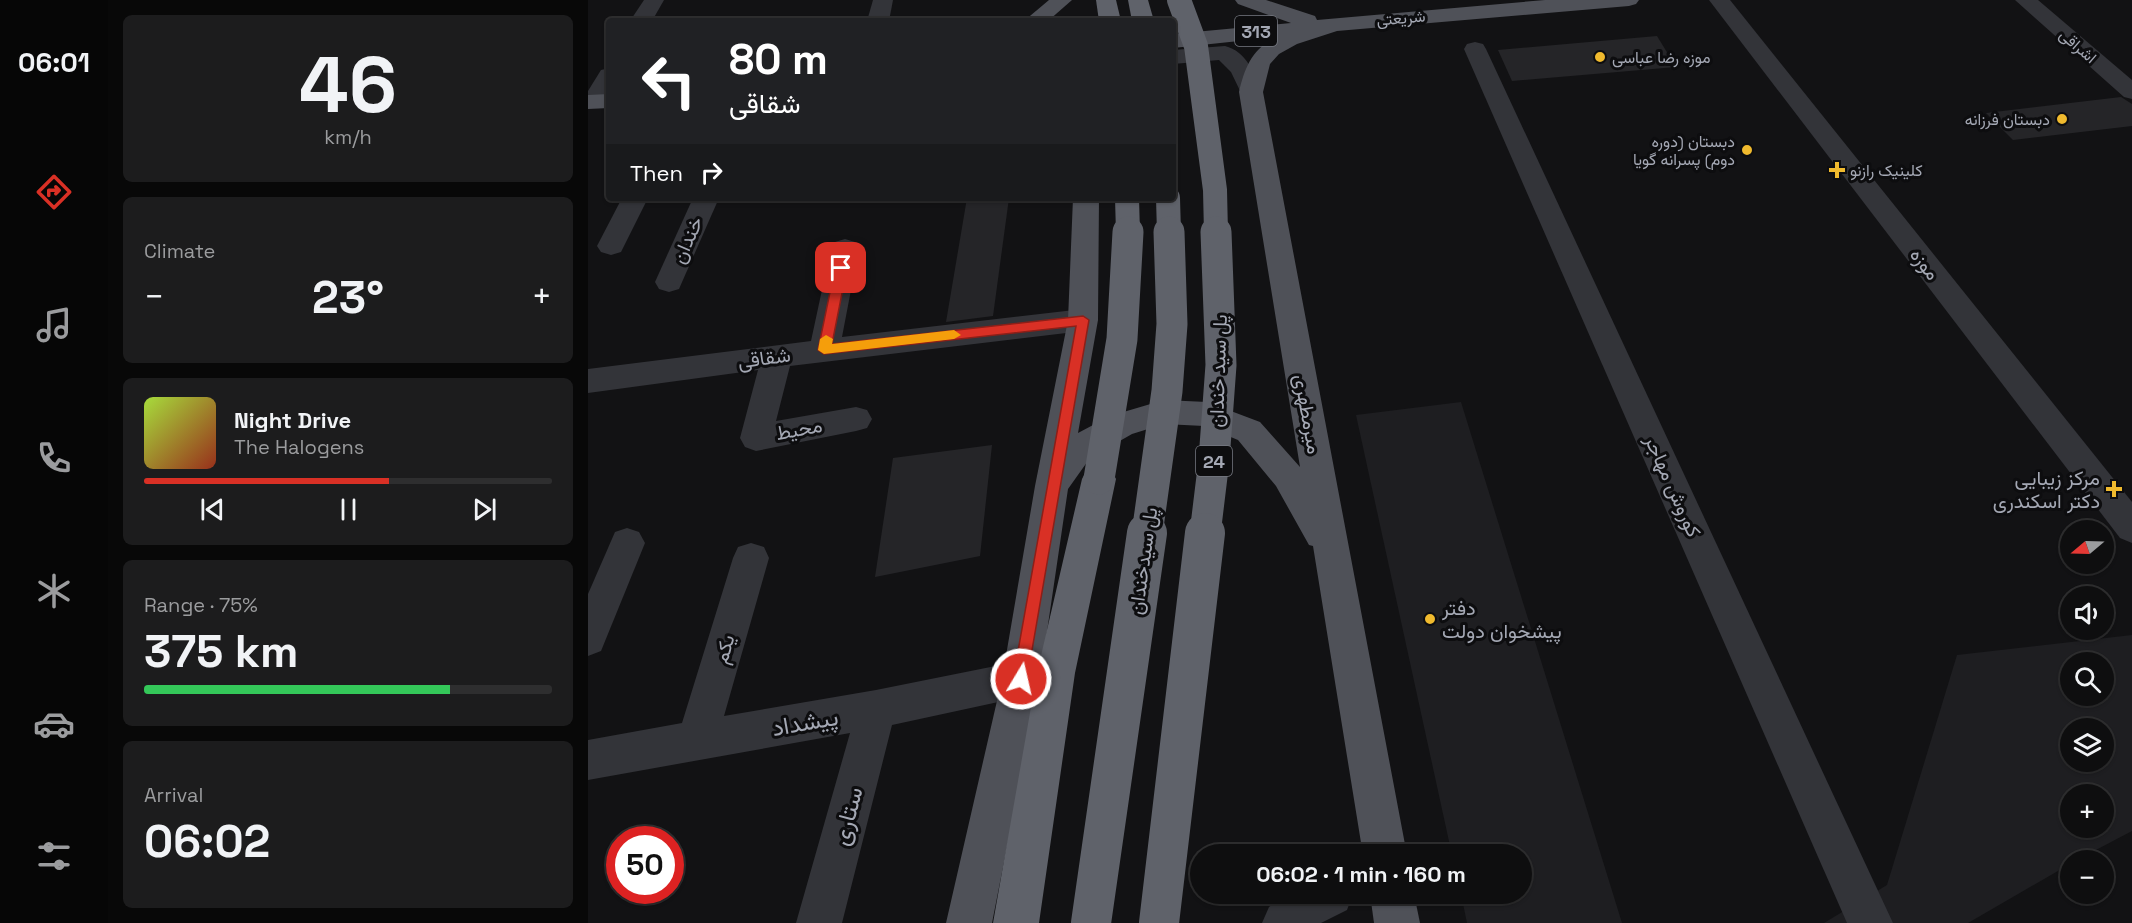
<!DOCTYPE html>
<html lang="en">
<head>
<meta charset="utf-8">
<style>
  :root { --surface:#0e0e0f; --page:#1c1c1d; --text:#f1f3f6; --muted:#9b9c9e; --line:#2e2e2f; --accent:#d93025 }
  body { margin:0; font-family:"Space Grotesk",Vazirmatn,sans-serif; background:var(--page); color:var(--text); height:100vh; display:flex; flex-direction:column; font-size:22px; white-space:nowrap }
  * { box-sizing:border-box; margin:0 }
  p { font-size:20px; color:var(--muted) }
  .icon { flex:none; width:33px; height:33px; fill:none; stroke:currentColor; stroke-width:2; stroke-linecap:round; stroke-linejoin:round }
  .map { position:relative; flex:1; overflow:hidden }
  .sheet { display:flex; flex-direction:column; gap:15px; padding:15px; background:#080808; width:480px }
  .sheet>* { flex:none }
  .top-card { position:absolute; left:18px; top:18px; width:570px; height:183px; border-radius:6px; box-shadow:0 2px 4px #0004,0 0 0 2px var(--line); background:#202124; color:#fff; overflow:hidden }
  .needle { width:39px; rotate:251deg }
  .buttons { position:absolute; left:1472px; top:520px; display:grid; gap:12px }
  .buttons a { display:grid; place-items:center; width:54px; height:54px; border-radius:50%; background:var(--surface); box-shadow:0 2px 4px #0004,0 0 0 2px var(--line); font-size:30px }
  .speed { position:absolute; left:18px; top:826px; display:flex; gap:12px; font-size:30px; font-weight:700; text-align:center }
  .speed>* { display:grid; place-content:center; width:78px; height:78px; border-radius:50%; background:var(--surface); box-shadow:0 2px 4px #0004,0 0 0 2px var(--line); line-height:1 }
  .speed .limit { border:9px solid #d22; background:#fff; color:#111 }
  .pin { position:absolute; display:grid; place-items:center; width:51px; height:51px; color:#fff; margin:-26px; border-radius:12px; box-shadow:0 3px 9px #0006 }
  .me { position:absolute; width:66px; margin:-33px; rotate:9deg; stroke-linejoin:round; filter:drop-shadow(0 0 4px #0008) }
  .turn { display:flex; align-items:center; gap:21px; height:126px; padding:0 24px; font-size:27px }
  .turn .icon { width:78px; height:78px; stroke-width:2.5 }
  .turn b { display:block; font-size:42px; line-height:51px }
  .then { display:flex; align-items:center; height:57px; padding:0 24px; background:#0003; gap:12px; font-size:22px }
  .big { font-size:45px; font-weight:700; line-height:1.1 }
  .sheet .card { flex:1; display:flex; flex-direction:column; justify-content:center; gap:9px; min-width:0; padding:0 21px; border-radius:9px; background:var(--page) }
  .sheet .dial { align-items:center; gap:0 }
  .dial b { font-size:78px; line-height:1 }
  .song { display:flex; align-items:center; gap:18px }
  .cover { width:72px; height:72px; border-radius:9px; background:linear-gradient(135deg,hsl(80 70% 55%),hsl(10 70% 35%)) }
  .played { height:6px; border-radius:3px; background:linear-gradient(90deg,var(--accent) 60%,var(--line) 60%) }
  .keys { display:flex; justify-content:space-around; direction:ltr }
  .heat { display:flex; justify-content:space-between; align-items:center; font-size:33px; direction:ltr }
  .charge { height:9px; border-radius:4px; background:linear-gradient(90deg,#34c759 75%,var(--line) 0) }
  .trip { position:absolute; left:602px; top:844px; width:342px; height:60px; border-radius:30px; background:var(--surface); box-shadow:0 2px 4px #0004,0 0 0 2px var(--line); font-weight:700; line-height:60px; text-align:center }
  main { display:flex; flex:1; min-height:0 }
  .menu { display:flex; flex-direction:column; width:108px; justify-content:space-around; align-items:center; background:#060606; color:var(--muted) }
  .menu .icon { width:42px; height:42px }
  .menu .on { color:var(--accent) }
  .menu b { font-size:27px; color:var(--text) }
  .map>svg:first-child { display:block }
  .built { fill:#1e1e21; fill-rule:evenodd }
  .building { fill:#252528 }
  .lines { fill:none; stroke-linecap:round; stroke-linejoin:round }
  .minor { fill:#333439; fill-rule:evenodd }
  .major { fill:#4f5158; fill-rule:evenodd }
  .highway { fill:#5f626a; fill-rule:evenodd }
  .highway-bridge-far2 { stroke:#5f626a; stroke-width:24 }
  .highway-bridge-far1 { stroke:#5f626a; stroke-width:31 }
  .highway-bridge { stroke:#5f626a; stroke-width:40 }
  .route { fill:#d93025; stroke:#8d1f18; stroke-width:1.5 }
  .slow { fill:#f59e0b }
  .poi-dot { fill:#f0ba2e; stroke:#0d0d0f; stroke-width:2 }
  .labels { text-anchor:middle; dominant-baseline:central; stroke-width:6; stroke-linejoin:round; paint-order:stroke }
  .far-street-label { font-size:16px; fill:#a4a8b4; stroke:#0d0d0f }
  .far-poi-label { font-size:16px; fill:#a4a8b4; stroke:#0d0d0f; text-anchor:start }
  .shield { fill:#0d0d0f; stroke:#777a82; stroke-width:1.5 }
  .shield-label { font-size:18px; font-weight:bold; fill:#a4a8b4 }
  .street-label { font-size:20px; fill:#a4a8b4; stroke:#0d0d0f }
  .poi-label { font-size:20px; fill:#a4a8b4; stroke:#0d0d0f; text-anchor:end }
  .near-street-label { font-size:24px; fill:#a4a8b4; stroke:#0d0d0f }
</style>
</head>
<body>
<main>
<nav class="menu">
<b>06:01</b>
<svg class="icon on" aria-label="directions" viewBox="0 0 24 24"><path d="M12 3l9 9-9 9-9-9zM9 14v-3h6M13 9l2 2-2 2"/></svg>
<svg class="icon" aria-label="music" viewBox="0 0 24 24"><path d="M9 18V5l10-2v13"/><circle cx="6" cy="18" r="3"/><circle cx="16" cy="16" r="3"/></svg>
<svg class="icon" aria-label="phone" viewBox="0 0 24 24"><path d="M5 4h4l2 5-3 2q2 4 5 5l2-3 5 2v4C11 20 4 13 5 4z"/></svg>
<svg class="icon" aria-label="climate" viewBox="0 0 24 24"><path d="M12 3v18M4 7l16 10M4 17L20 7"/></svg>
<svg class="icon" aria-label="car" viewBox="0 0 24 24"><path d="M5 17H2v-5l4-1 3-4h7l3 4 3 1v5h-3M9 17h6M6 11h13"/><circle cx="7" cy="17" r="2"/><circle cx="17" cy="17" r="2"/></svg>
<svg class="icon" aria-label="filters" viewBox="0 0 24 24"><path d="M4 7h16M4 17h16"/><circle cx="9" cy="7" r="2"/><circle cx="15" cy="17" r="2"/></svg>
</nav>
<section class="sheet">
<div class="card dial"><b>46</b><p>km/h</p></div>
<div class="card"><p>Climate</p>
<div class="heat"><a>−</a><b class="big">23°</b><a>+</a></div>
</div>
<div class="card">
<div class="song"><i class="cover"></i><div><b>Night Drive</b><p>The Halogens</p></div></div>
<div class="played"></div>
<div class="keys"><svg class="icon" aria-label="previous" viewBox="0 0 24 24"><path d="M18 5L8 12l10 7zM5 5v14"/></svg><svg class="icon" aria-label="pause" viewBox="0 0 24 24"><path d="M8 5v14M16 5v14"/></svg><svg class="icon" aria-label="next" viewBox="0 0 24 24"><path d="M6 5l10 7-10 7zM19 5v14"/></svg></div>
</div>
<div class="card"><p>Range · 75%</p><b class="big">375 km</b><div class="charge"></div></div>
<div class="card"><p>Arrival</p><b class="big">06:02</b></div>
</section>
<div class="map">
<svg width="1544" height="923" viewBox="0 0 1544 923">
  <rect width="100%" height="100%" fill="#121214"/>
  <g class="built">
    <polygon points="873,402 1034,923 879,923 873,894 933,894 933,855 864,855 768,415"/>
    <path d="M1544 635V831L1487 861H1482V864L1380 923H1236L1299 885 1369 655ZM1482 663H1515V696H1482ZM1482 729H1515V762H1482ZM1482 795H1515V828H1482Z"/>
  </g>
  <g class="building">
    <polygon points="1069,36 1088,67 924,81 910,50"/>
    <polygon points="1533,97 1544,104 1544,126 1425,140 1398,113"/>
    <polygon points="379,198 421,198 405,316 358,322"/>
    <polygon points="404,445 392,556 287,577 305,458"/>
  </g>
  <g class="lines">
    <g class="minor">
      <polygon points="56,0 76,0 64,21 42,21"/>
      <polygon points="285,0 305,0 301,21 279,21"/>
      <polygon points="1121,0 1142,0 1544,502 1544,543 1532,538"/>
      <polygon points="1427,0 1450,0 1544,80 1544,99 1536,97"/>
      <polygon points="887,42 895,44 898,49 1305,923 1259,923 876,49 879,44"/>
      <path d="M637 46C658 51 667 74 675 92L671 97 663 99 655 97 643 72 631 60 585 64V50Z"/>
      <polygon points="21,68 21,95 13,107 0,108 0,91 13,70"/>
      <polygon points="34,198 60,198 33,252 23,255 13,252 9,246"/>
      <polygon points="105,198 131,198 91,289 81,292 71,289 67,282"/>
      <polygon points="257,239 267,242 271,248 254,337 495,309 505,313 510,320 505,327 495,331 202,366 188,421 268,407 279,410 284,419 279,428 268,431 168,451 157,447 152,438 170,370 0,393 0,369 223,341 243,248 247,242"/>
      <polygon points="39,528 51,532 57,543 13,651 0,656 0,594 27,532"/>
      <polygon points="163,543 176,547 181,558 136,716 288,690 433,661 447,666 452,679 447,692 433,697 304,725 254,923 208,923 262,733 0,780 0,740 94,723 145,558 150,547"/>
      <polygon points="698,894 765,894 759,910 733,923 674,923 681,907"/>
    </g>
    <g class="major">
      <polygon points="461,0 484,0 460,21 436,21"/>
      <path d="M647 0H678L727 16 729 20 957 0H1051L1048 4 1041 6 749 31 709 44 691 54 682 64 675 92 819 855H775L725 546 721 545 688 486 650 440 616 426 576 424 544 434 502 458 480 489 452 679 404 923H358L414 679 447 486 480 320 485 198H511L510 320 490 433 522 416 576 400 619 402 672 422 712 467 651 92C657 67 664 49 688 37L585 48V34L703 23 650 4Z"/>
      <polygon points="21,94 21,108 0,109 0,95"/>
      <polygon points="782,894 826,894 832,923 786,923"/>
    </g>
    <g class="highway">
      <polygon points="508,0 528,0 533,21 511,21"/>
      <polygon points="540,0 560,0 566,21 544,21"/>
      <polygon points="511,465 523,469 528,479 487,673 451,923 405,923 449,673 494,479 499,469"/>
    </g>
    <g class="highway-bridge-far2">
      <polyline points="591,0 608,46 627,190 628,233"/>
      <polyline points="539,198 540,233"/>
      <polyline points="580,198 581,233"/>
    </g>
    <g class="highway-bridge-far1">
      <polyline points="511,479 534,339 540,232"/>
      <polyline points="559,534 579,391 584,324 581,232"/>
      <polyline points="617,534 626,460 633,365 628,232"/>
    </g>
    <g class="highway-bridge">
      <polyline points="503,923 559,533"/>
      <polyline points="571,923 617,533"/>
    </g>
  </g>
  <polygon class="route" points="253,264 259,268 244,344 495,316 501,320 438,685 433,687 427,685 425,679 488,326 236,354 230,350 247,268"/>
  <polygon class="slow" points="366,330 373,335 366,339 236,354 230,350 232,339 238,335 245,339 244,344"/>
  <g class="poi-dot">
    <circle cx="1012" cy="57" r="6"/>
    <circle cx="1474" cy="119" r="6"/>
    <circle cx="1159" cy="150" r="6"/>
    <path d="M1246 161h6v6h6v6h-6v6h-6v-6h-6v-6h6z"/>
    <path d="M1523 480h6v6h6v6h-6v6h-6v-6h-6v-6h6z"/>
    <circle cx="842" cy="619" r="6"/>
  </g>
  <g class="labels">
    <g class="far-street-label">
      <text transform="translate(813 18) rotate(-5)">شریعتی</text>
      <text transform="translate(1490 46) rotate(41)">اشراقی</text>
    </g>
    <g class="far-poi-label">
      <text x="1024" y="57">موزه رضا عباسی</text>
      <text x="1462" y="119" text-anchor="end">دبستان فرزانه</text>
      <text x="1147" y="141" text-anchor="end">دبستان (دوره<tspan x="1147" dy="18">دوم) پسرانه گویا</tspan></text>
      <text x="1262" y="170">کلینیک رازنو</text>
    </g>
    <g class="shield">
      <rect x="647" y="16" width="42" height="30" rx="4.5"/>
      <rect x="608" y="446" width="36" height="30" rx="4.5"/>
    </g>
    <g class="shield-label">
      <text x="668" y="31">313</text>
      <text x="626" y="461">24</text>
    </g>
    <g class="street-label">
      <text transform="translate(99 240) rotate(-66)">خندان</text>
      <text transform="translate(1337 264) rotate(52)">موزه</text>
      <text transform="translate(176 358) rotate(-8)">شقاقی</text>
      <text transform="translate(630 371) rotate(-88)">پل سید خندان</text>
      <text transform="translate(720 414) rotate(80)">میرمطهری</text>
      <text transform="translate(211 429) rotate(-11)">محیط</text>
      <text transform="translate(1085 486) rotate(66)">کوروش مهاجر</text>
      <text transform="translate(555 561) rotate(-82)">پل سیدخندان</text>
      <text transform="translate(136 649) rotate(-74)">یکم</text>
    </g>
    <g class="poi-label">
      <text x="1512" y="478">مرکز زیبایی<tspan x="1512" dy="23">دکتر اسکندری</tspan></text>
      <text x="854" y="608" text-anchor="start">دفتر<tspan x="854" dy="23">پیشخوان دولت</tspan></text>
    </g>
    <g class="near-street-label">
      <text transform="translate(217 722) rotate(-10)">پیشداد</text>
      <text transform="translate(259 816) rotate(-75)">ستاری</text>
    </g>
  </g>
</svg>
<div class="buttons">
<a><svg class="needle" viewBox="-14 -14 28 28"><path d="M0-13l5 13h-10z" fill="#e53935"/><path d="M0 13l5-13h-10z" fill="#9b9c9e"/></svg></a>
<a><svg class="icon" aria-label="sound" viewBox="0 0 24 24"><path d="M4 9h4l5-4v14l-5-4H4zM17 9q2 3 0 6"/></svg></a>
<a><svg class="icon" aria-label="search" viewBox="0 0 24 24"><circle cx="10" cy="10" r="6"/><path d="M15 15l6 6"/></svg></a>
<a><svg class="icon" aria-label="layers" viewBox="0 0 24 24"><path d="M12 4l9 5-9 5-9-5zM3 14l9 5 9-5"/></svg></a>
<a>+</a>
<a>−</a>
</div>
<div class="speed"><div class="limit">50</div></div>
<div class="pin" style="left:253px;top:268px;background:#d93025"><svg class="icon" aria-label="arrive" viewBox="0 0 24 24"><path d="M6 21V4h12l-3 4 3 4H6"/></svg></div>
<svg class="me" style="left:433px;top:679px" viewBox="-20 -20 40 40"><circle r="17" fill="#d93025" stroke="#fff" stroke-width="3"/><path d="M0-11L8 9 0 5-8 9z" fill="#fff"/></svg>
<div class="trip">06:02 · 1 min · 160 m</div>
<div class="top-card">
<div class="turn"><svg class="icon" aria-label="left" viewBox="0 0 24 24"><path d="M17 20v-9H6M10 6l-5 5 5 5"/></svg><div><b>80 m</b>شقاقی</div></div>
<div class="then">Then<svg class="icon" aria-label="right" viewBox="0 0 24 24"><path d="M7 20v-9h11M14 6l5 5-5 5"/></svg></div>
</div>
</div>
</main>
</body>
</html>
